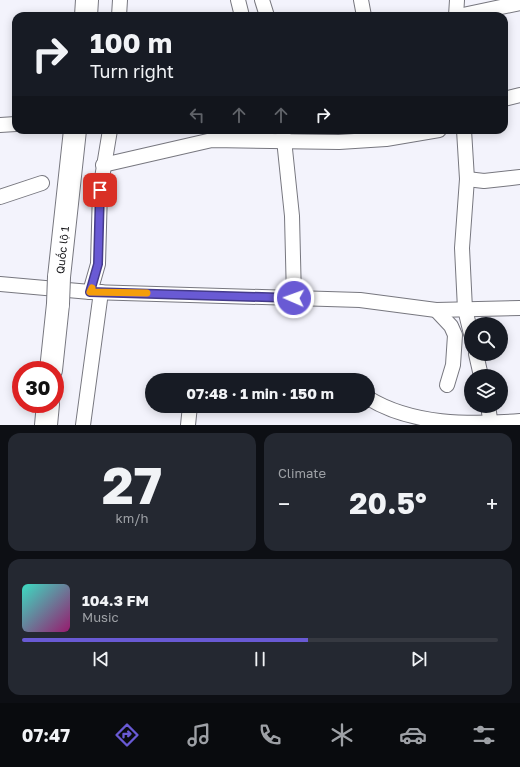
<!DOCTYPE html>
<html lang="en">
<head>
<meta charset="utf-8">
<style>
  :root { --surface:#171b24; --page:#242831; --text:#f1f3f6; --muted:#9ea1a6; --line:#363941; --accent:#695ad4 }
  body { margin:0; font-family:"Golos Text",sans-serif; background:var(--page); color:var(--text); height:100vh; display:flex; flex-direction:column; font-size:15px; white-space:nowrap }
  * { box-sizing:border-box; margin:0 }
  p { font-size:13px; color:var(--muted) }
  .icon { flex:none; width:22px; height:22px; fill:none; stroke:currentColor; stroke-width:2; stroke-linecap:round; stroke-linejoin:round }
  .map { position:relative; height:425px; overflow:hidden }
  .drawer { display:flex; flex-direction:column; gap:8px; padding:8px; background:#0d0f14; flex:1 }
  .drawer>* { flex:none }
  .guide { position:absolute; left:12px; top:12px; width:496px; height:122px; border-radius:12px; box-shadow:0 2px 10px #0003; background:#171b24; color:var(--text); overflow:hidden }
  .fabs { position:absolute; left:464px; top:317px; display:grid; gap:8px }
  .fabs a { display:grid; place-items:center; width:44px; height:44px; border-radius:50%; background:var(--surface); box-shadow:0 2px 10px #0003; font-size:20px }
  .speed { position:absolute; left:12px; top:361px; display:flex; gap:8px; font-size:20px; font-weight:700; text-align:center }
  .speed>* { display:grid; place-content:center; width:52px; height:52px; border-radius:50%; background:var(--surface); box-shadow:0 2px 10px #0003; line-height:1 }
  .speed .limit { border:6px solid #d22; background:#fff; color:#111 }
  .pin { position:absolute; display:grid; place-items:center; width:34px; height:34px; color:#fff; margin:-17px; border-radius:8px; box-shadow:0 2px 6px #0006 }
  .me { position:absolute; width:44px; margin:-22px; rotate:272deg; stroke-linejoin:round; filter:drop-shadow(0 0 3px #0008) }
  .turn { display:flex; align-items:center; gap:14px; height:84px; padding:0 12px; font-size:18px }
  .turn .icon { width:52px; height:52px; stroke-width:2.5 }
  .turn b { display:block; font-size:28px; line-height:34px }
  .lanes { display:flex; align-items:center; height:38px; padding:0 12px; background:#0003; justify-content:center; gap:20px; direction:ltr }
  .lanes .off { opacity:.35 }
  .big { font-size:30px; font-weight:700; line-height:1.1 }
  .drawer .card { flex:1; display:flex; flex-direction:column; justify-content:center; gap:6px; min-width:0; padding:0 14px; border-radius:12px; background:var(--page) }
  .drawer .dial { align-items:center; gap:0 }
  .dial b { font-size:52px; line-height:1 }
  .song { display:flex; align-items:center; gap:12px }
  .cover { width:48px; height:48px; border-radius:6px; background:linear-gradient(135deg,hsl(170 70% 55%),hsl(320 70% 35%)) }
  .played { height:4px; border-radius:2px; background:linear-gradient(90deg,var(--accent) 60%,var(--line) 60%) }
  .keys { display:flex; justify-content:space-around; direction:ltr }
  .heat { display:flex; justify-content:space-between; align-items:center; font-size:22px; direction:ltr }
  .drawer .tiles { flex:1; display:grid; gap:8px; grid-template-columns:1fr 1fr }
  .card:last-child { grid-column:span 2 }
  .trip { position:absolute; left:145px; top:373px; width:230px; height:40px; border-radius:20px; background:var(--surface); box-shadow:0 2px 10px #0003; font-weight:700; line-height:40px; text-align:center }
  .menu { display:flex; height:64px; justify-content:space-around; align-items:center; background:#090b0e; color:var(--muted) }
  .menu .icon { width:28px; height:28px }
  .menu .on { color:var(--accent) }
  .menu b { font-size:18px; color:var(--text) }
  .map>svg:first-child { display:block }
  .lines { fill:none; stroke-linecap:round; stroke-linejoin:round }
  .minor-casing { stroke:#77777f; stroke-width:16 }
  .trunk-casing { stroke:#77777f; stroke-width:24 }
  .minor { stroke:#fff; stroke-width:14 }
  .trunk { stroke:#fff; stroke-width:22 }
  .trunk-bridge-casing { stroke:#77777f; stroke-width:24; stroke-linecap:butt }
  .trunk-bridge { stroke:#fff; stroke-width:22 }
  .route-casing { stroke:#443a8a; stroke-width:10 }
  .route { stroke:#695ad4; stroke-width:7 }
  .slow { stroke:#f59e0b; stroke-width:7 }
  .labels { text-anchor:middle; dominant-baseline:central; stroke-width:3.5; stroke-linejoin:round; paint-order:stroke }
  .street-label { font-size:11px; fill:#17171a; stroke:#fff }
</style>
</head>
<body>
<div class="map">
<svg width="520" height="425" viewBox="0 0 520 425">
  <rect width="100%" height="100%" fill="#f3f3fc"/>
  <g class="lines">
    <g class="minor-casing">
      <g id="minor">
        <polyline points="238,0 242,16"/>
        <polyline points="262,0 267,16"/>
        <polyline points="361,0 364,16"/>
        <polyline points="119,16 120,0"/>
        <polyline points="456,16 457,0"/>
        <polyline points="458,16 520,3"/>
        <polyline points="504,99 520,95"/>
        <polyline points="0,125 16,124"/>
        <polyline points="283,130 292,216 294,298"/>
        <polyline points="464,130 467,179 462,248 465,309 471,334"/>
        <polyline points="103,165 212,140 339,142 386,139 439,130"/>
        <polyline points="467,179 484,181 520,177"/>
        <polyline points="0,197 42,183"/>
        <polyline points="0,284 90,292 360,300 436,310 520,308"/>
        <polyline points="90,292 98,264 100,190 110,130"/>
        <polyline points="436,310 451,326 455,335 453,365 447,385"/>
        <polyline points="476,354 481,376"/>
        <path d="M368 398C412 425 469 425 520 421"/>
        <polyline points="488,406 491,425"/>
        <polyline points="83,425 101,292"/>
        <polyline points="188,425 190,406"/>
      </g>
    </g>
    <g class="trunk-casing">
      <g id="trunk">
        <polyline points="86,16 87,0"/>
        <polyline points="59,277 75,130"/>
        <polyline points="51,370 58,304"/>
        <polyline points="46,425 48,404"/>
      </g>
    </g>
    <use href="#minor" class="minor"/>
    <use href="#trunk" class="trunk"/>
    <g class="trunk-bridge-casing">
      <polyline id="trunk-bridge" points="58,304 59,277"/>
    </g>
    <use href="#trunk-bridge" class="trunk-bridge"/>
  </g>
  <g class="lines">
    <g class="route-casing">
      <polyline id="route" points="100,190 98,264 90,292 294,298"/>
    </g>
    <use href="#route" class="route"/>
    <polyline class="slow" points="92,288 90,292 147,293"/>
  </g>
  <g class="labels">
    <g class="street-label">
      <text transform="translate(62 250) rotate(-84)">Quốc lộ 1</text>
    </g>
  </g>
</svg>
<div class="fabs">
<a><svg class="icon" aria-label="search" viewBox="0 0 24 24"><circle cx="10" cy="10" r="6"/><path d="M15 15l6 6"/></svg></a>
<a><svg class="icon" aria-label="layers" viewBox="0 0 24 24"><path d="M12 4l9 5-9 5-9-5zM3 14l9 5 9-5"/></svg></a>
</div>
<div class="speed"><div class="limit">30</div></div>
<div class="pin" style="left:100px;top:190px;background:#d93025"><svg class="icon" aria-label="arrive" viewBox="0 0 24 24"><path d="M6 21V4h12l-3 4 3 4H6"/></svg></div>
<svg class="me" style="left:294px;top:298px" viewBox="-20 -20 40 40"><circle r="17" fill="#695ad4" stroke="#fff" stroke-width="3"/><path d="M0-11L8 9 0 5-8 9z" fill="#fff"/></svg>
<div class="trip">07:48 · 1 min · 150 m</div>
<div class="guide">
<div class="turn"><svg class="icon" aria-label="right" viewBox="0 0 24 24"><path d="M7 20v-9h11M14 6l5 5-5 5"/></svg><div><b>100 m</b>Turn right</div></div>
<div class="lanes"><svg class="icon off" aria-label="left" viewBox="0 0 24 24"><path d="M17 20v-9H6M10 6l-5 5 5 5"/></svg><svg class="icon off" aria-label="ahead" viewBox="0 0 24 24"><path d="M12 20V5M6 11l6-6 6 6"/></svg><svg class="icon off" aria-label="ahead" viewBox="0 0 24 24"><path d="M12 20V5M6 11l6-6 6 6"/></svg><svg class="icon" aria-label="right" viewBox="0 0 24 24"><path d="M7 20v-9h11M14 6l5 5-5 5"/></svg></div>
</div>
</div>
<section class="drawer">
<div class="tiles">
<div class="card dial"><b>27</b><p>km/h</p></div>
<div class="card"><p>Climate</p>
<div class="heat"><a>−</a><b class="big">20.5°</b><a>+</a></div>
</div>
<div class="card">
<div class="song"><i class="cover"></i><div><b>104.3 FM</b><p>Music</p></div></div>
<div class="played"></div>
<div class="keys"><svg class="icon" aria-label="previous" viewBox="0 0 24 24"><path d="M18 5L8 12l10 7zM5 5v14"/></svg><svg class="icon" aria-label="pause" viewBox="0 0 24 24"><path d="M8 5v14M16 5v14"/></svg><svg class="icon" aria-label="next" viewBox="0 0 24 24"><path d="M6 5l10 7-10 7zM19 5v14"/></svg></div>
</div>
</div>
</section>
<nav class="menu">
<b>07:47</b>
<svg class="icon on" aria-label="directions" viewBox="0 0 24 24"><path d="M12 3l9 9-9 9-9-9zM9 14v-3h6M13 9l2 2-2 2"/></svg>
<svg class="icon" aria-label="music" viewBox="0 0 24 24"><path d="M9 18V5l10-2v13"/><circle cx="6" cy="18" r="3"/><circle cx="16" cy="16" r="3"/></svg>
<svg class="icon" aria-label="phone" viewBox="0 0 24 24"><path d="M5 4h4l2 5-3 2q2 4 5 5l2-3 5 2v4C11 20 4 13 5 4z"/></svg>
<svg class="icon" aria-label="climate" viewBox="0 0 24 24"><path d="M12 3v18M4 7l16 10M4 17L20 7"/></svg>
<svg class="icon" aria-label="car" viewBox="0 0 24 24"><path d="M5 17H2v-5l4-1 3-4h7l3 4 3 1v5h-3M9 17h6M6 11h13"/><circle cx="7" cy="17" r="2"/><circle cx="17" cy="17" r="2"/></svg>
<svg class="icon" aria-label="filters" viewBox="0 0 24 24"><path d="M4 7h16M4 17h16"/><circle cx="9" cy="7" r="2"/><circle cx="15" cy="17" r="2"/></svg>
</nav>
</body>
</html>
